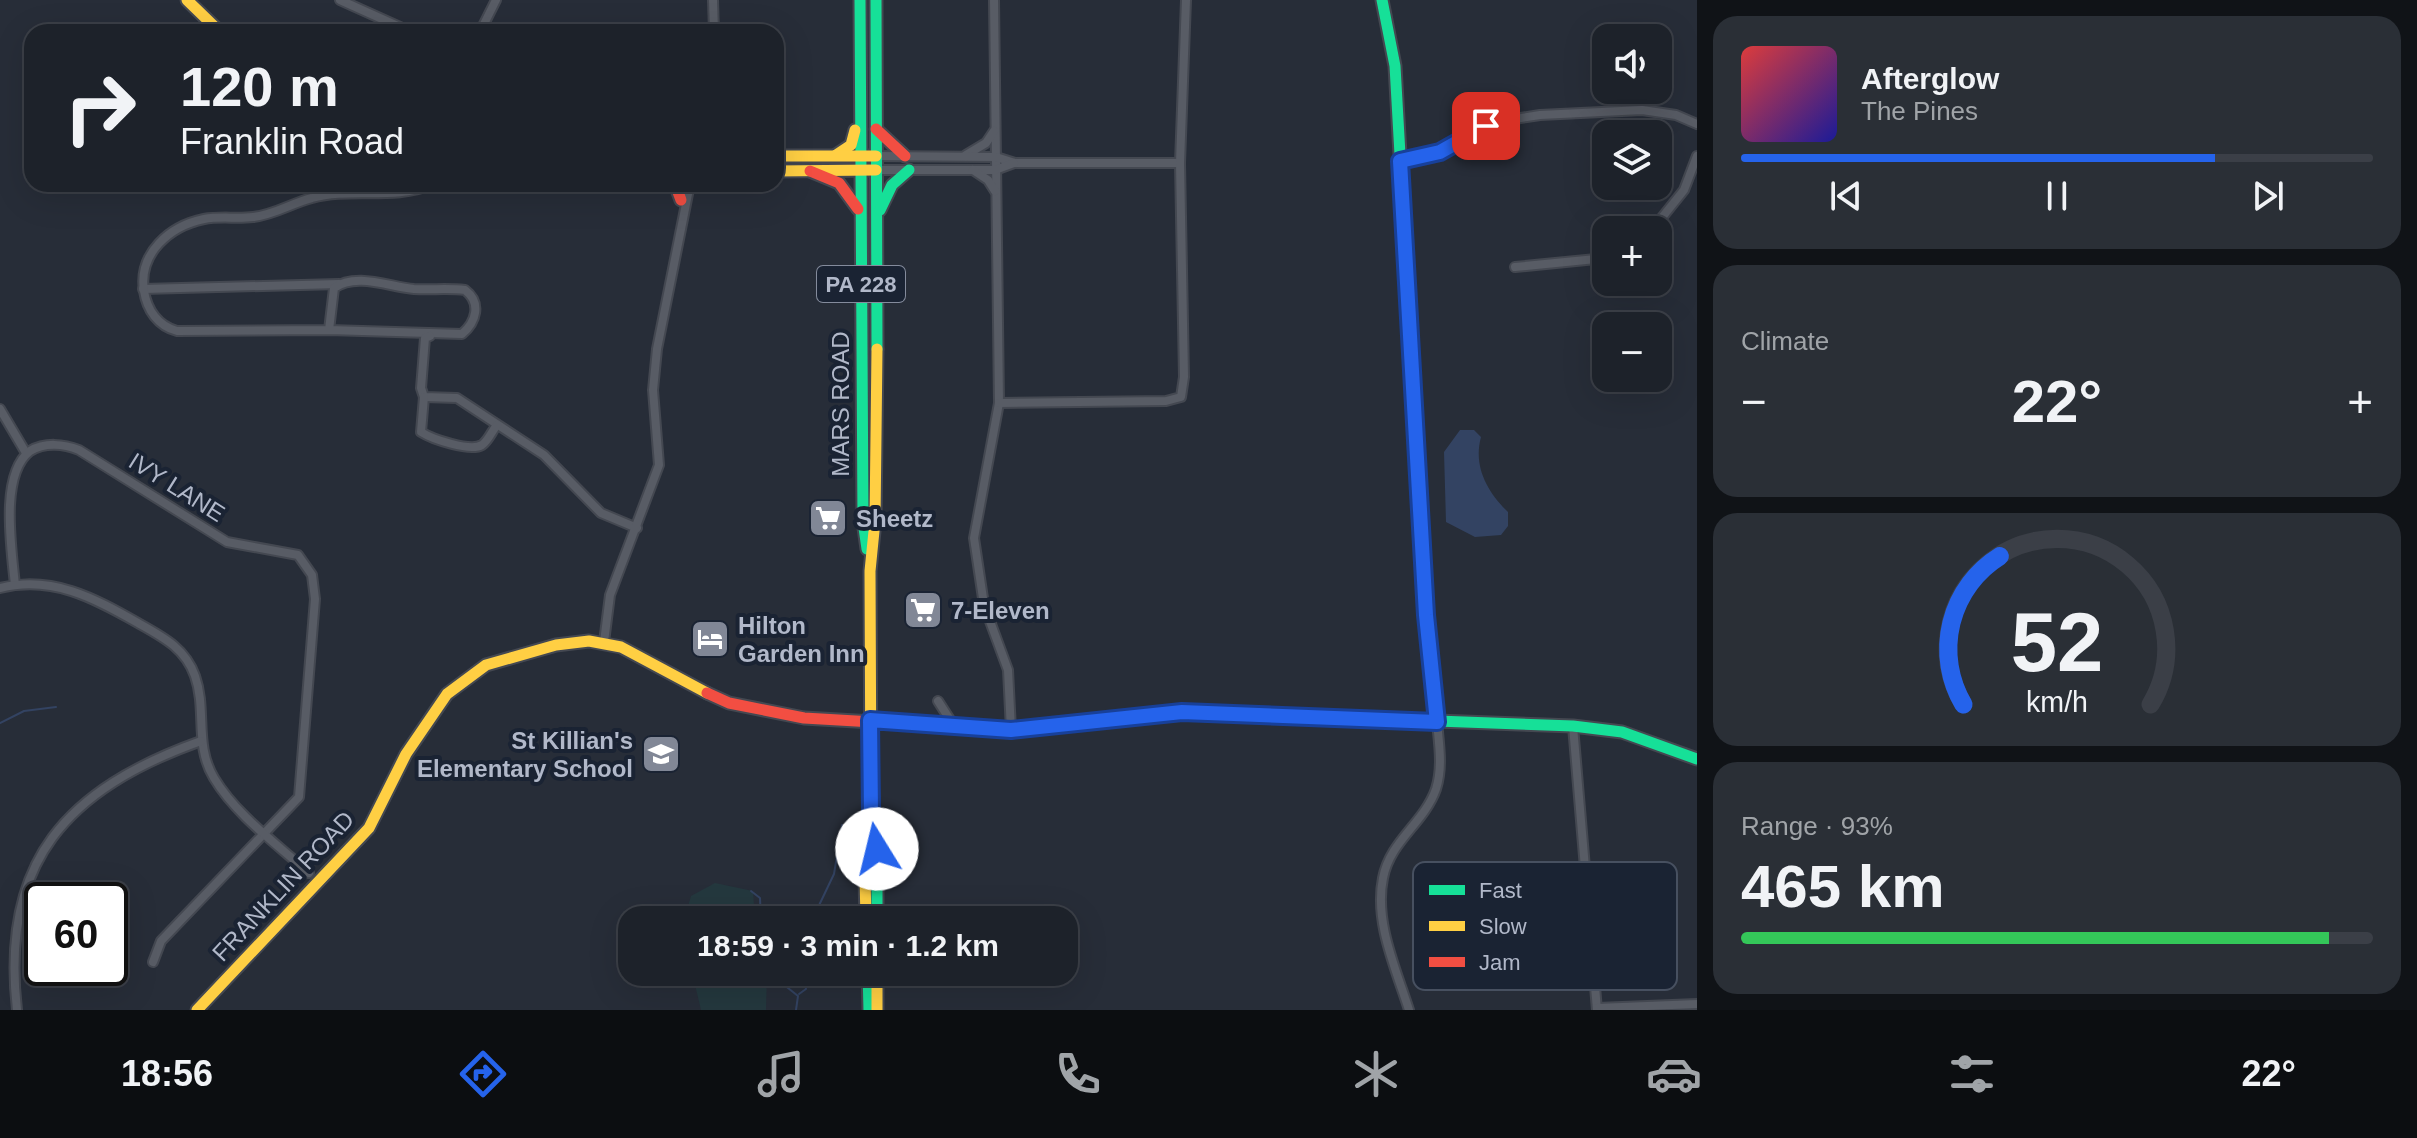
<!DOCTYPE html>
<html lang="en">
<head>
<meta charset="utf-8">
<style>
  :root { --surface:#1d222a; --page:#2a2f36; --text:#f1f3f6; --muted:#a0a4a8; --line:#3b3f47; --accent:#2563eb }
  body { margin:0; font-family:Arial,sans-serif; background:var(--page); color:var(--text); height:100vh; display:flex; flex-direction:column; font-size:30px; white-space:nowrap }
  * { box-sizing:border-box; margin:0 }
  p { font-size:26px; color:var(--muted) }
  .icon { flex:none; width:44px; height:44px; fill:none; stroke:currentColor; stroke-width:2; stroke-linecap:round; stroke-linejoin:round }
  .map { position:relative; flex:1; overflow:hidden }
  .side { display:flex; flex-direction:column; gap:16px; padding:16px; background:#101317; width:720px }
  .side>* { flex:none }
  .top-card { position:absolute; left:24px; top:24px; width:760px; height:168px; border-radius:24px; box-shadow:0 8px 32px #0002,0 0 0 2px var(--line); background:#1d222a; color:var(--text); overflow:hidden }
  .controls { position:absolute; left:1592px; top:24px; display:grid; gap:16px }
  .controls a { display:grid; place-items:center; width:80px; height:80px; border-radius:16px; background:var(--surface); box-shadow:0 8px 32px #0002,0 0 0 2px var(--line); font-size:40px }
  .speed { position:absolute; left:24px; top:882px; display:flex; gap:16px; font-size:40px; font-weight:700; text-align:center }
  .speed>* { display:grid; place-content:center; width:104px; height:104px; border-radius:50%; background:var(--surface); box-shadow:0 8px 32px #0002,0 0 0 2px var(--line); line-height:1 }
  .speed .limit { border:4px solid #111; border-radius:12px; background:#fff; color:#111 }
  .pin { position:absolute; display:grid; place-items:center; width:68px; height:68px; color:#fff; margin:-34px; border-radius:16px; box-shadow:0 4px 12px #0006 }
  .me { position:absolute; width:88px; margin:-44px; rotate:351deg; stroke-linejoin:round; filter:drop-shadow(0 0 6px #0008) }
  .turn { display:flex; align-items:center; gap:28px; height:168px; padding:0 24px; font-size:36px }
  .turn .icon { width:104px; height:104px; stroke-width:2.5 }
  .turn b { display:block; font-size:56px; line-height:68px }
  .big { font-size:60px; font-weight:700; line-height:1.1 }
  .side .card { flex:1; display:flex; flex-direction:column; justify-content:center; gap:12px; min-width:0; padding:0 28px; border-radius:24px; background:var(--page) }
  .side .dial { align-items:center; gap:0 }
  .dial svg { height:208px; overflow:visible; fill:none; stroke:var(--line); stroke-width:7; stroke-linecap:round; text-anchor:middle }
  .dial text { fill:var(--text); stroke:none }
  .song { display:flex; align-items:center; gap:24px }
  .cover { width:96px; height:96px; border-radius:12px; background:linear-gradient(135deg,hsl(0 70% 55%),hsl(240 70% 35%)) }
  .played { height:8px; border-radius:4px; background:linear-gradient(90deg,var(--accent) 75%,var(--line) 75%) }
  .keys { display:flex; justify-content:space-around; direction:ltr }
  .heat { display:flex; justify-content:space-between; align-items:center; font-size:44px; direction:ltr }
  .charge { height:12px; border-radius:6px; background:linear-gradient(90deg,#34c759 93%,var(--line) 0) }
  .trip { position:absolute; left:618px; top:906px; width:460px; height:80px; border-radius:24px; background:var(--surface); box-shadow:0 8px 32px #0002,0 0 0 2px var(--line); font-weight:700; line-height:80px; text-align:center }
  .dock { display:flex; height:128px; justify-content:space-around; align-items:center; background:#0c0e11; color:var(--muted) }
  .dock .icon { width:56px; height:56px }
  .dock .current { color:var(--accent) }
  .dock b { font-size:36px; color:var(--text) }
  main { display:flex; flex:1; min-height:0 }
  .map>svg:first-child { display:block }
  .green { fill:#24383e }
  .water { fill:#334362 }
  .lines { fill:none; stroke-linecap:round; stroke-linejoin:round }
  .stream { stroke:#334362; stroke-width:2 }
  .street-casing { stroke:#444851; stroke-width:12 }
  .fast-casing { stroke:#444851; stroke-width:15 }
  .slow-casing { stroke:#444851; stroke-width:15 }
  .jam-casing { stroke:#444851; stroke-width:15 }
  .street { stroke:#585c65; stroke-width:8 }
  .fast { stroke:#16e098; stroke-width:11 }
  .slow { stroke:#ffcf43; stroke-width:11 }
  .jam { stroke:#f24e42; stroke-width:11 }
  .route-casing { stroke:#184099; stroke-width:20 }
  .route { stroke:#2563eb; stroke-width:14 }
  .labels { text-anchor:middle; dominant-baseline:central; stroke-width:8; stroke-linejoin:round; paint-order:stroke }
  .shield { fill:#1a2333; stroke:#848b9c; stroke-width:2 }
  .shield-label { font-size:22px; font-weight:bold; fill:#b1b8c9 }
  .street-label { font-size:24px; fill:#b1b8c9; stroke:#1a2333 }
  .poi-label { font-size:24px; font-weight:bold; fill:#b1b8c9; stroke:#1a2333; text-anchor:start }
  .key { fill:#1a2333; stroke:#475060; stroke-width:2 }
  .key-label { font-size:22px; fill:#b1b8c9 }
</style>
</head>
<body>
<main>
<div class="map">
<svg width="1697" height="1010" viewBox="0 0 1697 1010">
  <rect width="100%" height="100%" fill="#272d38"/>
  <g class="green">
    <polygon points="715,883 753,891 755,920 684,920 691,896"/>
    <polygon points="692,972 767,972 766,1010 701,1010"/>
  </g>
  <path class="water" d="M1460 430H1474L1481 437C1473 466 1487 492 1508 512V526L1501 535 1475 537 1446 522 1444 452Z"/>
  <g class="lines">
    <g class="stream">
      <polyline points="0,723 24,711 56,707"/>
      <polyline points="751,891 760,898 761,920"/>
      <polyline points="812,920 834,874 842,825"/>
      <polyline points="774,972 778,980 798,996 796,1010"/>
      <polyline points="799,994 806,989 803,972"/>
    </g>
    <g class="street-casing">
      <g id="street">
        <polyline points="340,0 411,32"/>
        <polyline points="713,0 714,32"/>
        <polyline points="994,0 999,403 974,538 984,605 1008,670 1011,730"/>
        <polyline points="480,32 496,0"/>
        <polyline points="966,155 986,143 994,131"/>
        <polyline points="876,156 996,157 1015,163 1180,163"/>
        <polyline points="1400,161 1440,152 1495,122 1540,115 1642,110 1676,115 1697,124"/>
        <polyline points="876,170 995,170 1014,163"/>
        <polyline points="973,170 988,180 995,191"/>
        <polyline points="1652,230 1684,190 1697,156"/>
        <polyline points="1515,267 1606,258"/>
        <polyline points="143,289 339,284"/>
        <path d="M329 330 462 334C476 322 482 303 465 290 448 288 431 290 414 289 390 287 356 272 334 288L329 330 177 331C158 326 147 310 144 291 138 253 170 226 204 219 220 216 237 219 253 217 274 215 292 203 312 198 351 187 394 201 433 184"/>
        <polyline points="430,336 425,338 421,388 424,397 457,398 544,455 601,513 637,528"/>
        <path d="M424 397 421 432C432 439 470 452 482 445 488 441 492 431 497 425"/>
        <polyline points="999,403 1166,401 1181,397 1184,377 1180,163 1186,0"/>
        <polyline points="0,409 26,453"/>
        <path d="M15 585C11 545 0 474 30 451 45 442 64 444 79 450L227 542 298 555 312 575 315 599 299 797 161 941 153 962"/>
        <path d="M0 588C52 575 94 598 138 623 163 637 185 648 195 676 207 710 194 745 214 778 236 815 277 844 309 873"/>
        <polyline points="604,642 610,595 659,465 653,390 657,349 690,184"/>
        <polyline points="938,701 954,726"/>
        <polyline points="1573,726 1597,1010"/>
        <polyline points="1597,1008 1697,1004"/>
        <path d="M17 1010C0 861 67 789 201 741"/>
        <path d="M1409 1010C1396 969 1374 922 1383 878 1390 841 1424 823 1436 789 1443 767 1439 744 1437 722"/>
      </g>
    </g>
    <g class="fast-casing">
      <g id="fast">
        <polyline points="860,0 863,521 867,549"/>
        <polyline points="876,0 877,349"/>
        <polyline points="1382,0 1395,66 1426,615 1437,722"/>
        <polyline points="880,210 892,185 909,170"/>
        <polyline points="1327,717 1573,726 1622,732 1697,759"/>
        <polyline points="871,809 877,834 877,920"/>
        <polyline points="868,972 869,1010"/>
      </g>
    </g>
    <g class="slow-casing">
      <g id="slow">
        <polyline points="187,0 220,32"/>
        <polyline points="836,155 851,145 855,130"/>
        <polyline points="776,156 876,156"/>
        <polyline points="776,171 876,170"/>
        <polyline points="871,809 870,571 875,521 877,349"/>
        <polyline points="866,920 864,834 870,815"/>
        <polyline points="877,972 877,1010"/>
        <polyline points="197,1010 369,828 406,754 447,694 486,665 556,645 589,641 621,647 707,693"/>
      </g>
    </g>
    <g class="jam-casing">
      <g id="jam">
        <polyline points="876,129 905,156"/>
        <polyline points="810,171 839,183 858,209"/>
        <polyline points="675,184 681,200"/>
        <polyline points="707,693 729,703 804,718 1011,730 1182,712 1327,717"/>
      </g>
    </g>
    <use href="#street" class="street"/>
    <use href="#fast" class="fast"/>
    <use href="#slow" class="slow"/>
    <use href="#jam" class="jam"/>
  </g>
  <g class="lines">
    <g class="route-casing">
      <polyline id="route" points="877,849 871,812 870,720 1011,730 1182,712 1437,722 1426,615 1400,161 1440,152 1486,126"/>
    </g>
    <use href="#route" class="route"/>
  </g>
  <defs>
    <g id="supermarket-square" transform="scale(2)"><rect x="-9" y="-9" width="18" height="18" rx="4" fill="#818796" stroke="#1a2333"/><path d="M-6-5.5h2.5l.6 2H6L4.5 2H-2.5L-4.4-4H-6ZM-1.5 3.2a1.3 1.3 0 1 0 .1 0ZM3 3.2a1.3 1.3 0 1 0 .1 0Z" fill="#fff"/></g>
    <g id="hotel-square" transform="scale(2)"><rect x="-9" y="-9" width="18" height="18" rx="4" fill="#818796" stroke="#1a2333"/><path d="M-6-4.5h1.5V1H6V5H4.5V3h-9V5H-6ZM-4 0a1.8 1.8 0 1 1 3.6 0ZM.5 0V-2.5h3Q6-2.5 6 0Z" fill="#fff"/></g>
    <g id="school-square" transform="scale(2)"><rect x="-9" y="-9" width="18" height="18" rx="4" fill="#818796" stroke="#1a2333"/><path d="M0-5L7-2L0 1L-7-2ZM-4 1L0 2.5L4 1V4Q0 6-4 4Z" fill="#fff"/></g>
  </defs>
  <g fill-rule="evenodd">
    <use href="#supermarket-square" x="828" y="518"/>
    <use href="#supermarket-square" x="923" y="610"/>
    <use href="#hotel-square" x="710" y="639"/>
    <use href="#school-square" x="661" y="754"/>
  </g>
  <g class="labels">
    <rect class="shield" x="817" y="266" width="88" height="36" rx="6"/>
    <g class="shield-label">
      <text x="861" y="284">PA 228</text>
    </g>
    <g class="street-label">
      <text transform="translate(840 404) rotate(-90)">MARS ROAD</text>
      <text transform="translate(177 487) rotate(32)">IVY LANE</text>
      <text transform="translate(283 886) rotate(-47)">FRANKLIN ROAD</text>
    </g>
    <g class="poi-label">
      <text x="856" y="518">Sheetz</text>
      <text x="951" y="610">7-Eleven</text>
      <text x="738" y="625">Hilton<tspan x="738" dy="28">Garden Inn</tspan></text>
      <text x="633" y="740" text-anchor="end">St Killian's<tspan x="633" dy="28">Elementary School</tspan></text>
    </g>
  </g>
  <rect x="1413" y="862" width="264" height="128" rx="12" class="key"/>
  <rect x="1429" y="885" width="36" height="10" fill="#16e098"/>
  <rect x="1429" y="921" width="36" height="10" fill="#ffcf43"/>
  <rect x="1429" y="957" width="36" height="10" fill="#f24e42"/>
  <g class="key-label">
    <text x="1479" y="898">Fast</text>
    <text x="1479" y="934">Slow</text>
    <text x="1479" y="970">Jam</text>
  </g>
</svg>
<div class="controls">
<a><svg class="icon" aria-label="sound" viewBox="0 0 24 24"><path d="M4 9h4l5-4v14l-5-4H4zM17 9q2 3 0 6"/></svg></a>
<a><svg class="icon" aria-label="layers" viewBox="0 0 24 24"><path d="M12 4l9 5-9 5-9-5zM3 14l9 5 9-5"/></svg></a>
<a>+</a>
<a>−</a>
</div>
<div class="speed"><div class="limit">60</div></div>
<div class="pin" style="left:1486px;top:126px;background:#d93025"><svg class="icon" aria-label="arrive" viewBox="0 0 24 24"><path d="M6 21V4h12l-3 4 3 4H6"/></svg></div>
<svg class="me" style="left:877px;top:849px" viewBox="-20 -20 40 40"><circle r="19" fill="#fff"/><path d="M0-13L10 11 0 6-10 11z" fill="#2563eb"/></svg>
<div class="trip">18:59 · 3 min · 1.2 km</div>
<div class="top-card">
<div class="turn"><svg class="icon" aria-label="right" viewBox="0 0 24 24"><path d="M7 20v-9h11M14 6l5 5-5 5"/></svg><div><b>120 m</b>Franklin Road</div></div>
</div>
</div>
<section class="side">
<div class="card">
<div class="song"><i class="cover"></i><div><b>Afterglow</b><p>The Pines</p></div></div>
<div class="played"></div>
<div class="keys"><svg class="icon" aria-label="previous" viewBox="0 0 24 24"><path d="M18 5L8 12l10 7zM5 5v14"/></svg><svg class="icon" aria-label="pause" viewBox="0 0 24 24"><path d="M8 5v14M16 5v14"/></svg><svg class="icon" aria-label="next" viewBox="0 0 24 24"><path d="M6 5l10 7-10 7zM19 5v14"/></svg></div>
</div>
<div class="card"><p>Climate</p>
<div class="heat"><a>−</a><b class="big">22°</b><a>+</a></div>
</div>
<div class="card dial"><svg viewBox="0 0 100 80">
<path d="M14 69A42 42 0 1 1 86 69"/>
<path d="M14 69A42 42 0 0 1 28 12" stroke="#2563eb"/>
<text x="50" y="56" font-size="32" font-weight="700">52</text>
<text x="50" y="72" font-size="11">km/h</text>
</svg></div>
<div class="card"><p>Range · 93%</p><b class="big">465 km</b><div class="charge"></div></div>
</section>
</main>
<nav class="dock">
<b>18:56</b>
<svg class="icon current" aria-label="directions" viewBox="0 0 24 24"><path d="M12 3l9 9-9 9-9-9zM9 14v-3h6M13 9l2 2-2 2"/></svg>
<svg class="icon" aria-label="music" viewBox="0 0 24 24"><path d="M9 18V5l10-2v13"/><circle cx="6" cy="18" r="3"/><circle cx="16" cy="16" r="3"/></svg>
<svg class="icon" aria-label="phone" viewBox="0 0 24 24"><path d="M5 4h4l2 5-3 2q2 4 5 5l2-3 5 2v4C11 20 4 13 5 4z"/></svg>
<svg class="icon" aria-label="climate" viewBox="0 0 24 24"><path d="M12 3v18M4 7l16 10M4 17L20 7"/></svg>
<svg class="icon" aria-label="car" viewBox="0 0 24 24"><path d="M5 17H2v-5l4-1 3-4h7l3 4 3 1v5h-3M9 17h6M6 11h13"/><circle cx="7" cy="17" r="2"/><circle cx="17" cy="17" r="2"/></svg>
<svg class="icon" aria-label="filters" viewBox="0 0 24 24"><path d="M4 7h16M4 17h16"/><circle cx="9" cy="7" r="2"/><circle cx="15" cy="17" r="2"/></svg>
<b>22°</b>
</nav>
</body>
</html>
